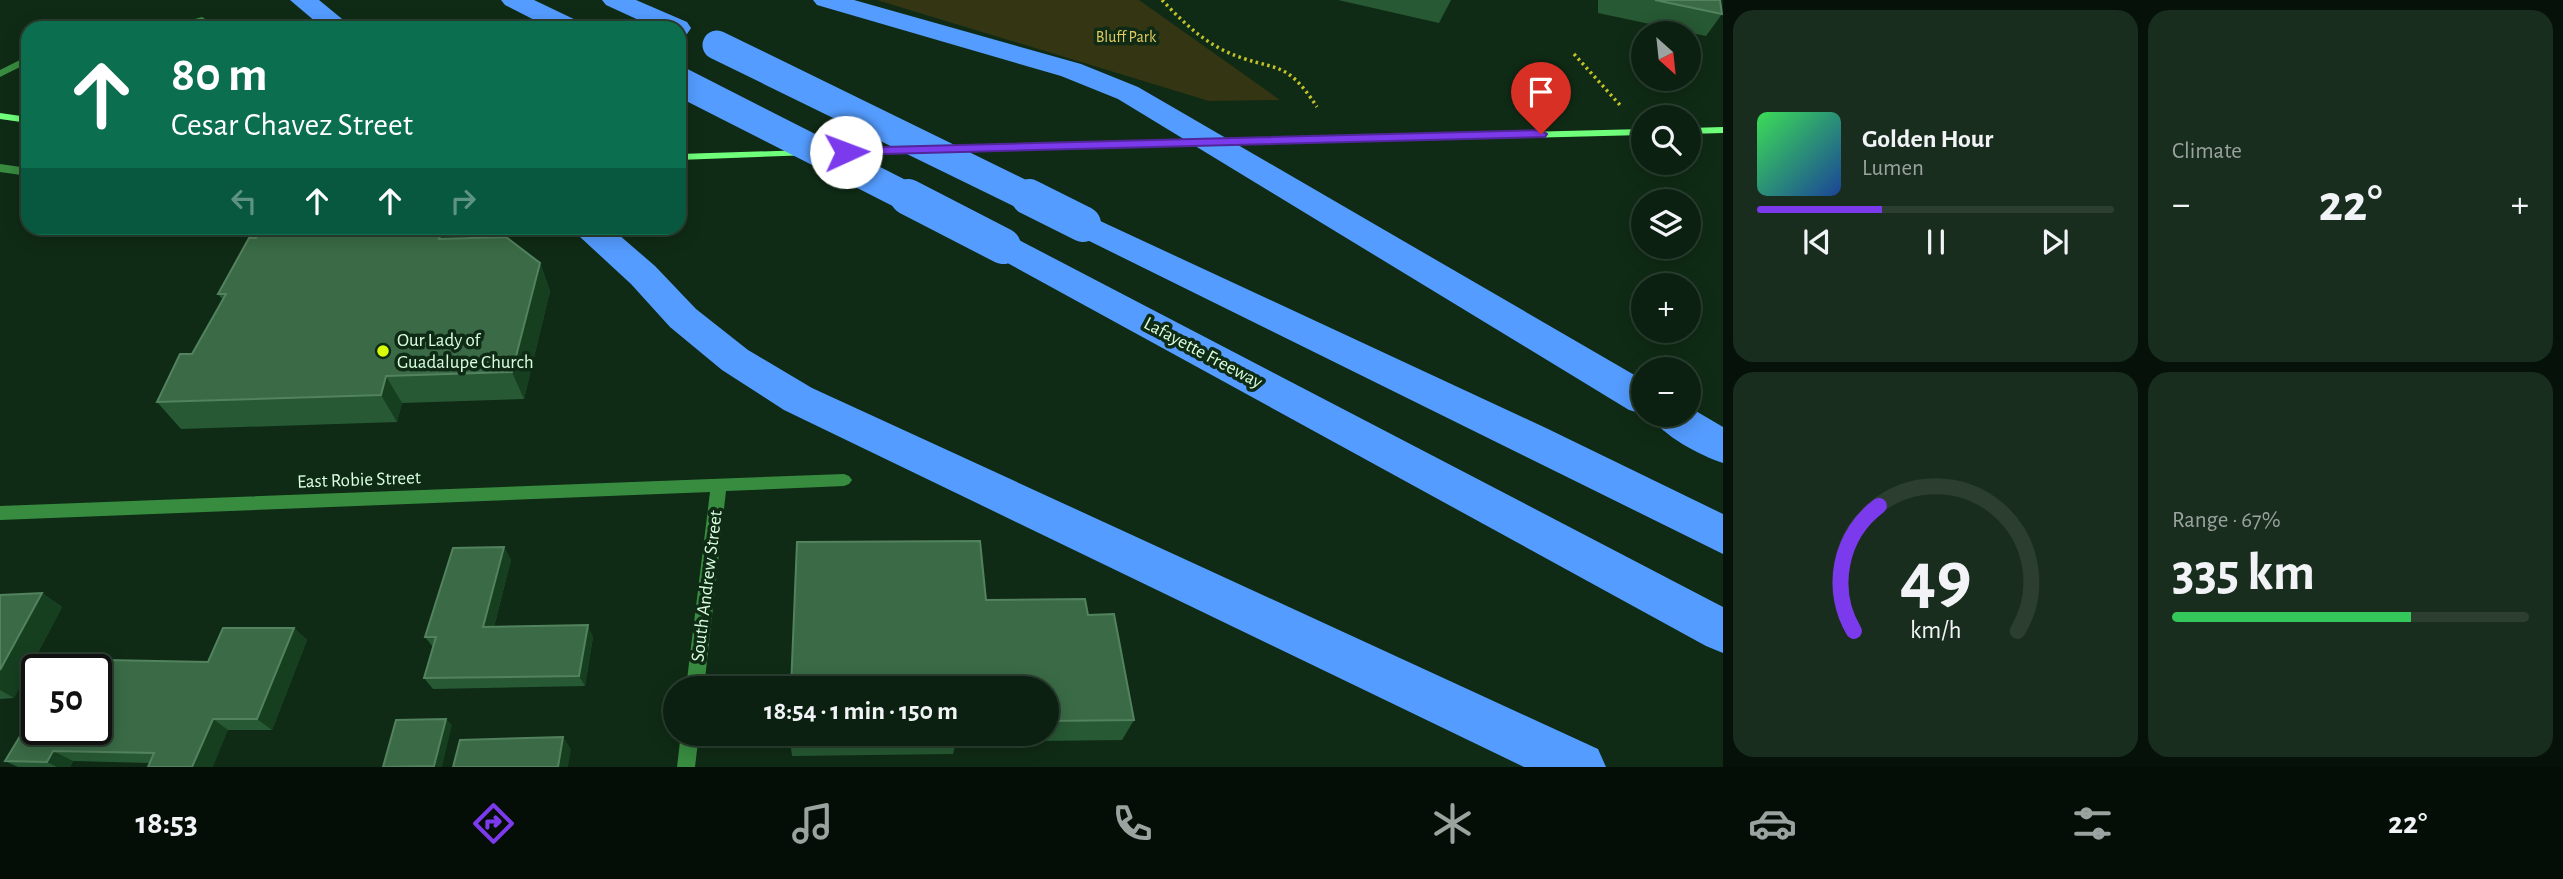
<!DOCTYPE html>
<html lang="en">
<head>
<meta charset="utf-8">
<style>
  :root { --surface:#0b2010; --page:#192d1e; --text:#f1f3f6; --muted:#9aa39f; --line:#2b3e30; --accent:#7c3aed }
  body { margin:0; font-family:"Alegreya Sans",sans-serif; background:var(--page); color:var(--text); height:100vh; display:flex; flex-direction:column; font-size:26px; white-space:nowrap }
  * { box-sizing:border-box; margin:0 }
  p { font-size:23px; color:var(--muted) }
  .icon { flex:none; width:38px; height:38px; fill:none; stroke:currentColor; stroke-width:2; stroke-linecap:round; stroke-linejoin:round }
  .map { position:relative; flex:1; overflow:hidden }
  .details { display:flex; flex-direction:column; gap:10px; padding:10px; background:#061209; width:840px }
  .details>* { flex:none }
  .top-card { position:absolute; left:21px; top:21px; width:665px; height:214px; border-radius:21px; box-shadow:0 4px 18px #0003,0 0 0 2px var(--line); background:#0b6e4f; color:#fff; overflow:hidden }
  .needle { width:46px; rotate:153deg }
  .controls { position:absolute; left:1631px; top:21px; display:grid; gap:14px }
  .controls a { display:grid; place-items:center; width:70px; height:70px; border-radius:50%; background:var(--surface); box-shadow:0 4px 18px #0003,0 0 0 2px var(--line); font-size:35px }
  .speed { position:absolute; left:21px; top:654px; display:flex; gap:14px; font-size:35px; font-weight:700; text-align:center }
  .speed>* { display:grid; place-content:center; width:91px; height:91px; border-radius:50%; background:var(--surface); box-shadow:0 4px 18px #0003,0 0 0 2px var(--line); line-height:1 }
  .speed .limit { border:4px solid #111; border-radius:10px; background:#fff; color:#111 }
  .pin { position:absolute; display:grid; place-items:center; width:60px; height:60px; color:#fff; margin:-72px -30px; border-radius:50% 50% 50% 0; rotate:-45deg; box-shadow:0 0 7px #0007 }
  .pin .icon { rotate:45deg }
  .me { position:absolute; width:77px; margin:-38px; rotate:88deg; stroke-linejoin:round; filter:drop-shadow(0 0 5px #0008) }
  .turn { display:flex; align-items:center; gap:24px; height:147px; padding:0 35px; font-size:32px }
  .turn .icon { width:91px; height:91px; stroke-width:2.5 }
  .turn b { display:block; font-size:49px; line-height:60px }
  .lanes { display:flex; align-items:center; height:66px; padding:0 35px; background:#0003; justify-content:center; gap:35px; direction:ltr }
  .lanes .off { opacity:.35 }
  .big { font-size:52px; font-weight:700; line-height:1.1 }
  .details .card { flex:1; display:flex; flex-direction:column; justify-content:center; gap:10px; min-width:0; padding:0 24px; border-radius:21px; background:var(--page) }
  .details .dial { align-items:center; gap:0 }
  .dial svg { height:182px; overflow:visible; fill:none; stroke:var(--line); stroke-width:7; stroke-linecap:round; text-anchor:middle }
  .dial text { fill:var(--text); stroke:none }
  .song { display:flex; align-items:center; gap:21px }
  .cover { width:84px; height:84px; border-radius:10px; background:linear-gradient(135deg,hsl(130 70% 55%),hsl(220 70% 35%)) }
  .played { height:7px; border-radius:4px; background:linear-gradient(90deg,var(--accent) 35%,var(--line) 35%) }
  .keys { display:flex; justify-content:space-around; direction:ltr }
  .heat { display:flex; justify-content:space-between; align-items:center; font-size:38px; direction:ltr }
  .charge { height:10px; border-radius:5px; background:linear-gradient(90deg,#34c759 67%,var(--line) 0) }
  .details .tiles { flex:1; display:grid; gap:10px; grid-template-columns:repeat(2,1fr) }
  .trip { position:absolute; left:663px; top:676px; width:396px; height:70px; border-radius:35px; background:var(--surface); box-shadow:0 4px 18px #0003,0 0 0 2px var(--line); font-weight:700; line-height:70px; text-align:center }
  .tab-bar { display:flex; height:112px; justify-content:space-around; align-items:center; background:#040d06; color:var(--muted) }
  .tab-bar .icon { width:49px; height:49px }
  .tab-bar .active { color:var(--accent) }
  .tab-bar b { font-size:32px; color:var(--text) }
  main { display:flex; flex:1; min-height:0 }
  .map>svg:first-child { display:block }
  .green { fill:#343512 }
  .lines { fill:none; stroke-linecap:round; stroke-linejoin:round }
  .path { stroke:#c3c229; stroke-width:3.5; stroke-dasharray:2.5 3.5; stroke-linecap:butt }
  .service { fill:#388c40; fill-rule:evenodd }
  .minor { fill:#388c40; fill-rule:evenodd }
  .secondary { fill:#70ff7b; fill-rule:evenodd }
  .motorway { fill:#549cff; fill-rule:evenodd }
  .motorway-bridge-far1 { stroke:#549cff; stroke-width:29 }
  .motorway-bridge { stroke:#549cff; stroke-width:36 }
  .wall { fill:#275934 }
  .shaded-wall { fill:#163f20 }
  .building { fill:#3a6b46; stroke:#53825e; stroke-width:2 }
  .route { fill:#7c3aed; stroke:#51269a; stroke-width:2 }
  .poi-dot { fill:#d8ff05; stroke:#0f2b15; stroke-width:2.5 }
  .labels { text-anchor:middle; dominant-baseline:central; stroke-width:7; stroke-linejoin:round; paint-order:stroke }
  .far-park-label { font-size:16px; fill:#e7cc5d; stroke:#0f2b15 }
  .poi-label { font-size:19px; fill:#d9ffdf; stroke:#0f2b15; text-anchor:start }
  .street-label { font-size:19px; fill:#d9ffdf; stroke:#0f2b15 }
</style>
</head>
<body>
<main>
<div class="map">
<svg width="1723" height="767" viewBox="0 0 1723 767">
  <rect width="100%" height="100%" fill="#0f2b15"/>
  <polygon class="green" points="877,0 1139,0 1280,100 1209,101"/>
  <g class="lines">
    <g class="path">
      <path d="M1162 0C1181 20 1201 40 1227 52 1274 73 1284 56 1317 107"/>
      <polyline points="1574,54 1620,105"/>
    </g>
    <g class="service">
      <polygon points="202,17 207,20 208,28 198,28 198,24 180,28 162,28"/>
      <polygon points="28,56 28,63 0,77 0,70"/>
      <polygon points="0,164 28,168 28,176 0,172"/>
    </g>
    <g class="minor">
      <polygon points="844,474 849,476 852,480 849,484 844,486 726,491 704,688 686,688 710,492 0,520 0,506"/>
      <polygon points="681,733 699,733 695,767 677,767"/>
    </g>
    <g class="secondary">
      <polygon points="0,113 28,117 28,123 0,119"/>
      <polygon points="1723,127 1723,133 1689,134 1689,128"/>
      <polygon points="1643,129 1643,135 943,152 937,149 943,146"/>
      <polygon points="915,146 919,147 919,151 831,155 825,152 831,149"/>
      <polygon points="807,150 811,151 811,155 679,160 679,154"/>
    </g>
    <g class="motorway">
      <polygon points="290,0 319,0 353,28 323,28"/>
      <polygon points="501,0 534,0 580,22 584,28 550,28 505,5"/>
      <polygon points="602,0 636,0 687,22 691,28 687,34 679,36 679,28 656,28 606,5"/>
      <polygon points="813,0 854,0 1081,64 1138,87 1643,380 1643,414 1629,410 1118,99 1061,76 817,5"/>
      <polygon points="1083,213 1546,428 1723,514 1723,554 1071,232 1066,224 1071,216"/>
      <polygon points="575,228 611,228 655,266 696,309 748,350 812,388 1598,749 1606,767 1524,767 784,410 722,370 670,327 631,284 579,236"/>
      <polygon points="1003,235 1015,238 1723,607 1723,653 1706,646 991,254 986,246 991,238"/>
      <path d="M1689 407 1723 427V463C1701 456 1661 435 1650 415H1689Z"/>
    </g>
    <g class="motorway-bridge-far1">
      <polyline points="717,45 1032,199"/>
      <polyline points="679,81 911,199"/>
    </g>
    <g class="motorway-bridge">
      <polyline points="908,197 1003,246"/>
      <polyline points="1029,197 1083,224"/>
    </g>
  </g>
  <g class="wall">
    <polygon points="1338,0 1451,0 1439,23"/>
    <polygon points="1598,0 1720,0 1722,14 1706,36 1598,13"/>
    <polygon points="461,234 460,239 540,263 550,291 524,399 402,403 397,422 181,429 157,402 192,354 223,300 218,294"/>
    <polygon points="504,547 511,560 494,627 593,637 585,686 433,689 424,678 433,647 425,637"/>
    <polygon points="42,593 62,607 14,698 0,699 0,595"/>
    <polygon points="986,600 1088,615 1134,720 1122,740 956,742 953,754 792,756 789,733 1046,733 1046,688"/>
    <polygon points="294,628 307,640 272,730 228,730 150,763 73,761 70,767 18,767 5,761 37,730"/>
  </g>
  <g class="shaded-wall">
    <polygon points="443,228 458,228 461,234 451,267 439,239"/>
    <polygon points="540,263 550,291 524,399 512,372"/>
    <polygon points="386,376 402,403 397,422 381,395"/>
    <polygon points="504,547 511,560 491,638 483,627"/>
    <polygon points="42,593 62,607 14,698 0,690 0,670"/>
    <polygon points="588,625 593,637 585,686 579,676"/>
    <polygon points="294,628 307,640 272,730 257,719"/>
    <polygon points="213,719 228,730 213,767 192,767"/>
    <polygon points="446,719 452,725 442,767 435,767"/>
    <polygon points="563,737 571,749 568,767 558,767"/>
    <polygon points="53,751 73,761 70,767 57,767 47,762"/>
  </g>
  <g class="building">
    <polygon points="1655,0 1720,0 1722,14"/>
    <polygon points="260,228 443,228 439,239 506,237 540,263 512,372 386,376 381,395 157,402 180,354 192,354 226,294 218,294 249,238 256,238"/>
    <polygon points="980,541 986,600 1085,599 1088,615 1114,614 1134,720 1046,721 1046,688 791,688 797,542"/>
    <polygon points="504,547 483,627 588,625 579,676 424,678 436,637 425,637 453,548"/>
    <polygon points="42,593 0,670 0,595"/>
    <polygon points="223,628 294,628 257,719 213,719 192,767 148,767 154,753 53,751 47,762 5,761 37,708 37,730 96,730 96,680 107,660 208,662"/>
    <polygon points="446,719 434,766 383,767 396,720"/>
    <polygon points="789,733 957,733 957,735 789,736"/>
    <polygon points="563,737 558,767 453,767 460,740"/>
  </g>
  <polygon class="route" points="1541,130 1547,134 1545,137 846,155 840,152 846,148"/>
  <circle class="poi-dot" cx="383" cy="351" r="7"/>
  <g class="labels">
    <g class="far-park-label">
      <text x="1126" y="37">Bluff Park</text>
    </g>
    <g class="poi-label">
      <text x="397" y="340">Our Lady of<tspan x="397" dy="22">Guadalupe Church</tspan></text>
    </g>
    <g class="street-label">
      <text transform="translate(1203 353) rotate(28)">Lafayette Freeway</text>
      <text transform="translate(359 480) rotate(-2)">East Robie Street</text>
      <text transform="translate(707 586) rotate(-83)">South Andrew Street</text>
    </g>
  </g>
</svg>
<div class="controls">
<a><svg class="needle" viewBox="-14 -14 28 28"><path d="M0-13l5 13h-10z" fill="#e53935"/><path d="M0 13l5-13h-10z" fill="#9aa39f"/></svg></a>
<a><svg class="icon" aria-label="search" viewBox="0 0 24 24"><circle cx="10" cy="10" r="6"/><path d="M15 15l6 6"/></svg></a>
<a><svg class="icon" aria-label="layers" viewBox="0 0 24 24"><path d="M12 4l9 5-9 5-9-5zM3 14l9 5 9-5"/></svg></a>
<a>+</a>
<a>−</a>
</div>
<div class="speed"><div class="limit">50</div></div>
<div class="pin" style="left:1541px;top:134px;background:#d93025"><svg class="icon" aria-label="arrive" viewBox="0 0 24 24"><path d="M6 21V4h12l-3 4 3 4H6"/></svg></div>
<svg class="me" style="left:846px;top:152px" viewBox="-20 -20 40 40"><circle r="19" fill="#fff"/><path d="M0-13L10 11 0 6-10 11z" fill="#7c3aed"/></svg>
<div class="trip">18:54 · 1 min · 150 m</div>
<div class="top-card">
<div class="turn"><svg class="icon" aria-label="ahead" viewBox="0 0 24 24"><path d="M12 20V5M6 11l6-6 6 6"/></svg><div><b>80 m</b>Cesar Chavez Street</div></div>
<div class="lanes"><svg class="icon off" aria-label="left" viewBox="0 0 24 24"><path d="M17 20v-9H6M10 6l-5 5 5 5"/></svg><svg class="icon" aria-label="ahead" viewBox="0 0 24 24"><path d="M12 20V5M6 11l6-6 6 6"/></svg><svg class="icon" aria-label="ahead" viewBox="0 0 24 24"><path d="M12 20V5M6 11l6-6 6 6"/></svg><svg class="icon off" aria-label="right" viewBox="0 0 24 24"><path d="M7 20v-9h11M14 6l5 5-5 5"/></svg></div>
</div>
</div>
<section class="details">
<div class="tiles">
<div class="card">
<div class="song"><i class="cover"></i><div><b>Golden Hour</b><p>Lumen</p></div></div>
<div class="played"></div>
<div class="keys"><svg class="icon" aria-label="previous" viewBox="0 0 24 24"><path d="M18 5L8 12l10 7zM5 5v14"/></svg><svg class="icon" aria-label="pause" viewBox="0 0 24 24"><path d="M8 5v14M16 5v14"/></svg><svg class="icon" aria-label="next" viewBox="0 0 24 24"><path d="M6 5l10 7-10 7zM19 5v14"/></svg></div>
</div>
<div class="card"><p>Climate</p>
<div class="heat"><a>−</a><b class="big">22°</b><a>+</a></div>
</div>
<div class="card dial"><svg viewBox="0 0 100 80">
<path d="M14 69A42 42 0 1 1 86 69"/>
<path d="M14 69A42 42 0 0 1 25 14" stroke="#7c3aed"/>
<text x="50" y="56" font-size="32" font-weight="700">49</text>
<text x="50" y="72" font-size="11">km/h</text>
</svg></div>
<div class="card"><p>Range · 67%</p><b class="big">335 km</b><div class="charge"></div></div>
</div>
</section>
</main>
<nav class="tab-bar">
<b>18:53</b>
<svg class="icon active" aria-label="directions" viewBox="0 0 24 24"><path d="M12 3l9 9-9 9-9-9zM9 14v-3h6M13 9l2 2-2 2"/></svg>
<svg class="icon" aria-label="music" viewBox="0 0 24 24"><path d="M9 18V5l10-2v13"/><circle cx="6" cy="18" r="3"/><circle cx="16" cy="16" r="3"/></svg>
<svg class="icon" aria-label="phone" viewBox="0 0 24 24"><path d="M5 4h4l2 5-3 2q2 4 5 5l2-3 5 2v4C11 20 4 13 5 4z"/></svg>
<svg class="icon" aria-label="climate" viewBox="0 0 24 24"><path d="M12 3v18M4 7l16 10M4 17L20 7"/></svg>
<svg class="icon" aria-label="car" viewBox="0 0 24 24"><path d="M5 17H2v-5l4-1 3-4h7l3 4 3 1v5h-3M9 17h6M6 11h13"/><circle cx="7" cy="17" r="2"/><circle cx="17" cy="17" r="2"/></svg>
<svg class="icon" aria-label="filters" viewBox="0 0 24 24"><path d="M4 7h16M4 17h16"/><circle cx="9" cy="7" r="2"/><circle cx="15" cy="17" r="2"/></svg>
<b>22°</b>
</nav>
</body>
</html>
